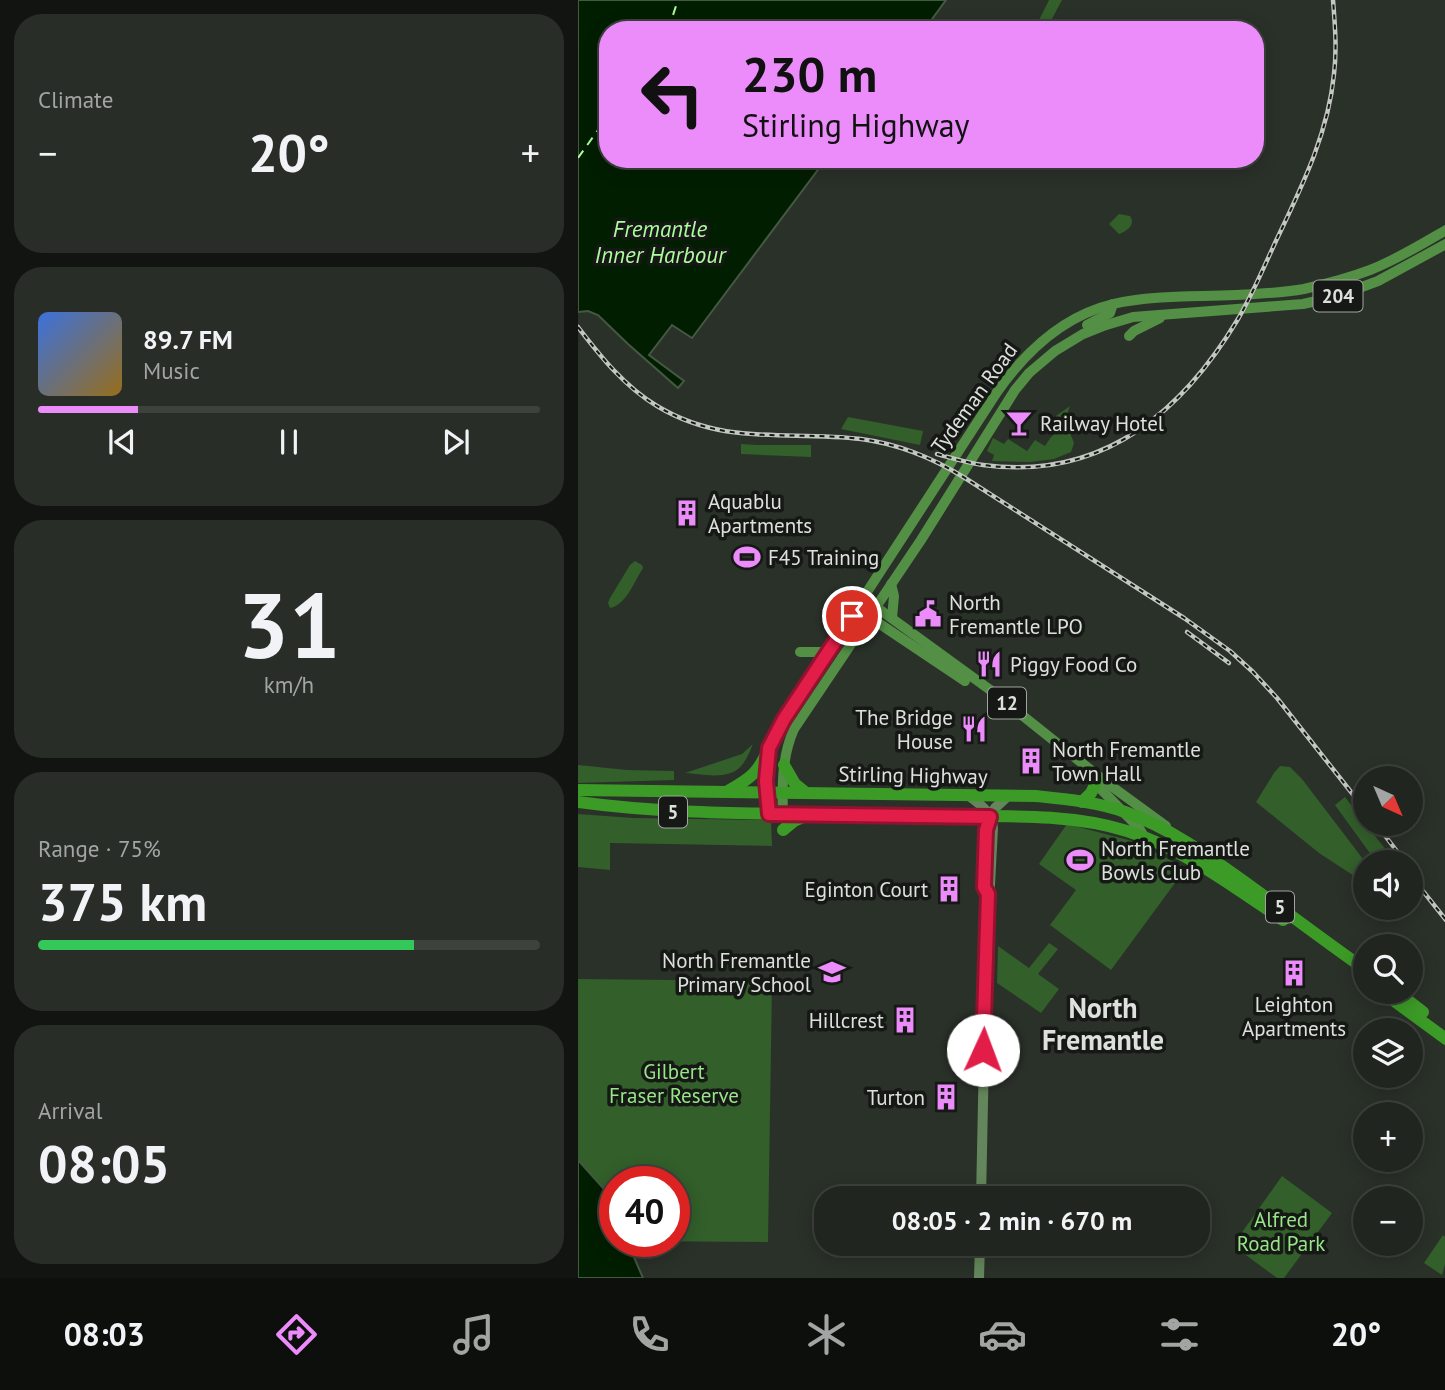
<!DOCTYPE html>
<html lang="en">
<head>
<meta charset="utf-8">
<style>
  :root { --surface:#20251f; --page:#282d28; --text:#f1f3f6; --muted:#a2a5a4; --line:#3d423d; --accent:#ec8cfb }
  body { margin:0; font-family:"PT Sans",sans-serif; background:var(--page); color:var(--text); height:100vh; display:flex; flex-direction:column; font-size:26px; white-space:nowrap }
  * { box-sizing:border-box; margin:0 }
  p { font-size:23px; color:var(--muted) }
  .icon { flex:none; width:38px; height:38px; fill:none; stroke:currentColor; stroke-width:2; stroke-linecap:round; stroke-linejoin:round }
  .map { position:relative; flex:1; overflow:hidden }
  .sheet { display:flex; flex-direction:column; gap:14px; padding:14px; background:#121411; width:578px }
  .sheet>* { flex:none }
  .hud { position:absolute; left:21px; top:21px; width:665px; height:147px; border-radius:28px; box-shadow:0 4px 18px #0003,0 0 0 2px var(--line); background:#ec8cfb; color:#111; overflow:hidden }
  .needle { width:46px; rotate:136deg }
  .fabs { position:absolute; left:775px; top:766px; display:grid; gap:14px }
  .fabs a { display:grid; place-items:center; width:70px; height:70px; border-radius:50%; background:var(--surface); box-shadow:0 4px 18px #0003,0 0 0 2px var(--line); font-size:35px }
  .speed { position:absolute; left:21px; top:1166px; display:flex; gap:14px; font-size:35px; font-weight:700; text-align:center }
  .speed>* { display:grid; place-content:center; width:91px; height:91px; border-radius:50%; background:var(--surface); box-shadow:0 4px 18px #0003,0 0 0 2px var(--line); line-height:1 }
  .speed .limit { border:10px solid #d22; background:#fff; color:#111 }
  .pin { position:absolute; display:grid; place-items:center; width:60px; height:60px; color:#fff; margin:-30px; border:4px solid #fff; border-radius:50%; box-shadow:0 2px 7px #0007 }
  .me { position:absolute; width:77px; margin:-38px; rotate:2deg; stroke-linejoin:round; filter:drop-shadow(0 0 5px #0008) }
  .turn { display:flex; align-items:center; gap:24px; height:147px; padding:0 28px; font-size:32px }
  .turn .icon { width:91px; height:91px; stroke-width:2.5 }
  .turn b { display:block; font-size:49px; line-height:60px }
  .big { font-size:52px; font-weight:600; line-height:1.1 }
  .sheet .card { flex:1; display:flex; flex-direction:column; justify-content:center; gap:10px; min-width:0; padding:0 24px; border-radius:28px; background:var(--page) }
  .sheet .dial { align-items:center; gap:0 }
  .dial b { font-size:91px; line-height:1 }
  .song { display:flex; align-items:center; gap:21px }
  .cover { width:84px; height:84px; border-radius:10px; background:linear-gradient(135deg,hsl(220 70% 55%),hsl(40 70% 35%)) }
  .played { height:7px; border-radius:4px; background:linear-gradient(90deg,var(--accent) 20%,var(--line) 20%) }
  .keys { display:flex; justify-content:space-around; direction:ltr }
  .heat { display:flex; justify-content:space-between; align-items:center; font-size:38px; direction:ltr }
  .charge { height:10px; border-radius:5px; background:linear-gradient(90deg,#34c759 75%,var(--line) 0) }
  .trip { position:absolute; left:236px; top:1186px; width:396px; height:70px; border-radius:28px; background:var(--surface); box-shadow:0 4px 18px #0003,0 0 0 2px var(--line); font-weight:600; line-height:70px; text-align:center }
  .tab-bar { display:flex; height:112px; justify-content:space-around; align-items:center; background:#0d0f0c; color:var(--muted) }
  .tab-bar .icon { width:49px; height:49px }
  .tab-bar .selected { color:var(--accent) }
  .tab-bar b { font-size:32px; color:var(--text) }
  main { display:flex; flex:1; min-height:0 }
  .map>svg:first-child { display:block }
  .green { fill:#325f2a }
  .water { fill:#021e00; stroke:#445842; stroke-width:2 }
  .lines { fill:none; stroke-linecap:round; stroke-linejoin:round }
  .ferry { stroke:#adfc9e; stroke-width:2; stroke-dasharray:9 7; stroke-linecap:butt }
  .secondary { stroke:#64865c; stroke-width:10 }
  .primary { stroke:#538f45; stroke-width:10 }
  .highway { stroke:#3c9b27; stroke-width:12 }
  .rail-casing { stroke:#c3c7c2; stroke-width:4.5 }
  .rail { stroke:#151814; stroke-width:2; stroke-dasharray:5; stroke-linecap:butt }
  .route-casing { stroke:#92132f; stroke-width:18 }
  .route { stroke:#e11d48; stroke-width:12 }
  .labels { text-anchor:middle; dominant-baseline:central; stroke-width:7; stroke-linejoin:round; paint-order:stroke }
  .shield { fill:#151814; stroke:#a1a5a0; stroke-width:2 }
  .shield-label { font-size:19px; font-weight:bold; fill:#dde1dc }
  .street-label { font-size:21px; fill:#dde1dc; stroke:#151814 }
  .poi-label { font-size:21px; fill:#dde1dc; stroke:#151814; text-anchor:start }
  .park-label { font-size:21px; fill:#97e588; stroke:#151814 }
  .water-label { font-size:23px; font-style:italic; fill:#adfc9e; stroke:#151814 }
  .district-label { font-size:28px; font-weight:bold; fill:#dde1dc; stroke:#151814 }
</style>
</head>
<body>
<main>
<section class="sheet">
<div class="card"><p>Climate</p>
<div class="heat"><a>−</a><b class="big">20°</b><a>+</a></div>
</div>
<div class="card">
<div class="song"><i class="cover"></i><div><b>89.7 FM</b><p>Music</p></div></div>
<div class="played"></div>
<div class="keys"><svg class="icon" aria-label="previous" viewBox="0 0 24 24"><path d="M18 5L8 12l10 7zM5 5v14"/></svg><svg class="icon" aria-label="pause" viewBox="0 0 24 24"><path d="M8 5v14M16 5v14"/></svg><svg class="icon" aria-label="next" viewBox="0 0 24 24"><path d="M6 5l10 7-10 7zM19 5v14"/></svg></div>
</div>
<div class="card dial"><b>31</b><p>km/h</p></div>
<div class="card"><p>Range · 75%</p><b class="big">375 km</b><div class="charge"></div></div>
<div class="card"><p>Arrival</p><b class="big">08:05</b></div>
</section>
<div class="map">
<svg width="868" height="1278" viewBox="0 0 868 1278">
  <rect width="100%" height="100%" fill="#2a3129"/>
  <g class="green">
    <polygon points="471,0 484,0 468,30 456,30"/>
    <path d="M541 214 552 216C558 225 549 231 541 234L531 224Z"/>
    <polygon points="492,406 487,420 496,443 493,452 476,459 452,462 414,461 416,455 409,451 415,438 426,444 430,439 449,451 457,440 467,446 473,437 477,434 478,416"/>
    <polygon points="270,417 345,431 342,445 263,429"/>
    <polygon points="163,444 179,445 233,445 233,457 163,454"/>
    <path d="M57 561 64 565 65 568 62 573C55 585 47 605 32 608L30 603 32 598 52 565Z"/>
    <path d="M175 744C172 751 169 759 164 765 152 781 124 774 107 773L164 754Z"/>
    <polygon points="0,765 49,770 96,771 96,780 0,783"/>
    <polygon points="702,766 712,767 724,779 788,863 787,883 741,853 678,802 696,773"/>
    <polygon points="767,797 818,863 800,863 794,856 757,805"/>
    <polygon points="0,814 55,818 193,820 194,846 32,843 32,870 0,867"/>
    <polygon points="489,824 554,841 608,868 533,970 472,925 498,890 461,864"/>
    <polygon points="471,943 480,949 460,974 481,989 463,1013 419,983 420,946 451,968"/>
    <polygon points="0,979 194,981 190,1242 49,1241 96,1241 96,1181 37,1181 37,1213 26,1189 0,1160"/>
    <polygon points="704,1176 754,1213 706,1278 699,1278 661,1250 659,1247 660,1238"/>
    <polygon points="865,1235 867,1237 867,1264 864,1275 846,1263"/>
  </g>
  <g class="water">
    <polygon points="0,0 368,0 346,30 30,30 30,159 248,159 114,338 94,325 71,355 106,381 100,388 50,344 20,315 10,311 0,312"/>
    <polygon points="0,1160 26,1189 37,1213 37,1241 49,1241 65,1278 0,1278"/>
  </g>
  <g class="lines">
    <g class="ferry">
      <polyline points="90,30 100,0"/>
      <polyline points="0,158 30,116"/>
    </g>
    <g class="secondary">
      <path d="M390 795C403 805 413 811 415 828L412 885 409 909 403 1199"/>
      <polyline points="411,818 417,808 430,796"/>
      <polyline points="401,1278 402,1244"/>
    </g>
    <g class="primary">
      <polyline points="509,325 532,313 535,304"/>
      <polyline points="551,336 556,331 582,318"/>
      <polyline points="313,584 316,596 314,618"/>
      <polyline points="294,604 415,692 529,783 588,826"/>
      <polyline points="287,614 387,681"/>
      <polyline points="222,652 243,652 251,650"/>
      <polyline points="513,779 561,828 567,838"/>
      <path d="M191 814C188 783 186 761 198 732L419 392C448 351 485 316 535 304 575 295 617 297 657 295 680 294 704 293 726 289 748 284 771 278 792 270 818 260 844 244 868 230"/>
      <path d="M205 814C204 784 204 756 216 729L343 540 437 390 451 373 477 351 505 334 525 326 555 317 725 304 757 297 800 281 868 244"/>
    </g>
    <g class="highway">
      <polyline points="206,765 217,784 228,793"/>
      <path d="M0 790 458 796C487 799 519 802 547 812 593 828 632 857 671 885 710 913 748 942 788 970"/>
      <path d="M150 791C173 778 180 773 191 748"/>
      <path d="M0 802C72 812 144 813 217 814 263 814 308 816 354 816 418 817 488 812 549 831 606 849 656 887 705 920"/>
      <polyline points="504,802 513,793 518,783"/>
      <polyline points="205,830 216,821 227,816"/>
      <polyline points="804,992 868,1039"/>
      <polyline points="819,992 845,1012"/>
    </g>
    <g class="rail-casing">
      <g id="rail">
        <path d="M0 327C23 357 46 386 79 406 147 447 210 430 283 439 321 444 355 458 387 478L606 618 652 651 675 672 699 698 788 811"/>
        <path d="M359 454C374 458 389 463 405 465 523 481 603 414 660 319 674 295 685 269 697 243 723 188 750 135 756 74 759 49 757 25 755 0"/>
        <polyline points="609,632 651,663"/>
        <polyline points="798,824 828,863"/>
        <polyline points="833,876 868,920"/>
      </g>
    </g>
    <use href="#rail" class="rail"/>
  </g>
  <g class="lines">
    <g class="route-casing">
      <polyline id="route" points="274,616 206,719 191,748 188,781 191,814 412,817 408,830 406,887 410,894 405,1050"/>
    </g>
    <use href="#route" class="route"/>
  </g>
  <defs>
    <g id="bar-bare" transform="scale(2.1)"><path d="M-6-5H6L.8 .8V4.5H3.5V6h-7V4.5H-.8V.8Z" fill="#ec8cfb" stroke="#151814" stroke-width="2.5" paint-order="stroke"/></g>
    <g id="building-bare" transform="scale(2.1)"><path d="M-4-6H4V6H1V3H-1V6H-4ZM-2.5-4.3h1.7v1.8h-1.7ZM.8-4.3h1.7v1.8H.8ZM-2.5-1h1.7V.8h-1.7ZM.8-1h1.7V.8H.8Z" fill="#ec8cfb" stroke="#151814" stroke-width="2.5" paint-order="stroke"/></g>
    <g id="stadium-bare" transform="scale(2.1)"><path d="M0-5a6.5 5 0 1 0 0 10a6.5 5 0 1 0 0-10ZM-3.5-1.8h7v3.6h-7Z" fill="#ec8cfb" stroke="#151814" stroke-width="2.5" paint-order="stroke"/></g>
    <g id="civic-bare" transform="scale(2.1)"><path d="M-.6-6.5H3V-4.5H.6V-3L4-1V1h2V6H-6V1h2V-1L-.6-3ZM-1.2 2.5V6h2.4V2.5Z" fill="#ec8cfb" stroke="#151814" stroke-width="2.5" paint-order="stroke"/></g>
    <g id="restaurant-bare" transform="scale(2.1)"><path d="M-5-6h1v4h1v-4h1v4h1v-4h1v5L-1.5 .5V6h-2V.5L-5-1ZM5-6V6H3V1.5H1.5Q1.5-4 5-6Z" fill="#ec8cfb" stroke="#151814" stroke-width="2.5" paint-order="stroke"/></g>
    <g id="school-bare" transform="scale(2.1)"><path d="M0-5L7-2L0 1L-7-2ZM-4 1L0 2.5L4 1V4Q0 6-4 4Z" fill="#ec8cfb" stroke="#151814" stroke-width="2.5" paint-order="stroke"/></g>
  </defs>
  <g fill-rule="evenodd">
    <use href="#bar-bare" x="441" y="423"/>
    <use href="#building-bare" x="109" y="513"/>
    <use href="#stadium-bare" x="169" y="557"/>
    <use href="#civic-bare" x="350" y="614"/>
    <use href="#restaurant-bare" x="411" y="664"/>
    <use href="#restaurant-bare" x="396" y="729"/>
    <use href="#building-bare" x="453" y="761"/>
    <use href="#stadium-bare" x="502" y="860"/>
    <use href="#building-bare" x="371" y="889"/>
    <use href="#school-bare" x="254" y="972"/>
    <use href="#building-bare" x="716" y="973"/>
    <use href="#building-bare" x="327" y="1020"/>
    <use href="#building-bare" x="368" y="1097"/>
  </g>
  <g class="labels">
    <g class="shield">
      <rect x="735.5" y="280.5" width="49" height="31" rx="5"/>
      <rect x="410" y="687.5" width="38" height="31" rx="5"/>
      <rect x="81" y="796.5" width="28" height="31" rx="5"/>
      <rect x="688" y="891.5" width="28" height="31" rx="5"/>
    </g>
    <g class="shield-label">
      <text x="760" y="296">204</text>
      <text x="429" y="703">12</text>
      <text x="95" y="812">5</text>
      <text x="702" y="907">5</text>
    </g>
    <g class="street-label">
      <text transform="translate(396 398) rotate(-54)">Tydeman Road</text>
      <text transform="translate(335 775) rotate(1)">Stirling Highway</text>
    </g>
    <g class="poi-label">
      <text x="462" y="423">Railway Hotel</text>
      <text x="130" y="501">Aquablu<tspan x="130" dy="24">Apartments</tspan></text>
      <text x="190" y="557">F45 Training</text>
      <text x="371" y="602">North<tspan x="371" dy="24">Fremantle LPO</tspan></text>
      <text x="432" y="664">Piggy Food Co</text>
      <text x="375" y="717" text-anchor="end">The Bridge<tspan x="375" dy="24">House</tspan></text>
      <text x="474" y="749">North Fremantle<tspan x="474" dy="24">Town Hall</tspan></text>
      <text x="523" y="848">North Fremantle<tspan x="523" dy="24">Bowls Club</tspan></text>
      <text x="350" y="889" text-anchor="end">Eginton Court</text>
      <text x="233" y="960" text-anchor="end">North Fremantle<tspan x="233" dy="24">Primary School</tspan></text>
      <text x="716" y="1004" text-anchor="middle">Leighton<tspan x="716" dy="24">Apartments</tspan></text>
      <text x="306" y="1020" text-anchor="end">Hillcrest</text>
      <text x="347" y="1097" text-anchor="end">Turton</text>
    </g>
    <g class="park-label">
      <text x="96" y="1071">Gilbert<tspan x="96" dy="24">Fraser Reserve</tspan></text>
      <text x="703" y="1219">Alfred<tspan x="703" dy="24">Road Park</tspan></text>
    </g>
    <g class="water-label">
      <text x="82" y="228">Fremantle<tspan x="82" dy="26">Inner Harbour</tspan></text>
    </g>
    <g class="district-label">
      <text x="525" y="1007">North<tspan x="525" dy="32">Fremantle</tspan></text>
    </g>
  </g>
</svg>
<div class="fabs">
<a><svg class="needle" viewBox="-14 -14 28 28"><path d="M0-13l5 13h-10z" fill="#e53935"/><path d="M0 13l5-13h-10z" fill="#a2a5a4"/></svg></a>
<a><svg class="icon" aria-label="sound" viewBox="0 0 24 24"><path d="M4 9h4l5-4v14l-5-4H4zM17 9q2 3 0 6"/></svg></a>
<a><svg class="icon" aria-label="search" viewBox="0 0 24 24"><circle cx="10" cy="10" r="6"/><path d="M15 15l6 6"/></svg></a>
<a><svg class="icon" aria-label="layers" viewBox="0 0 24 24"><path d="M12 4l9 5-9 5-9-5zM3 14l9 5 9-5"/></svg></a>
<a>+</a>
<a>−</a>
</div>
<div class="speed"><div class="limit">40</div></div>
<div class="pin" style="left:274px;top:616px;background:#d93025"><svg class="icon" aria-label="arrive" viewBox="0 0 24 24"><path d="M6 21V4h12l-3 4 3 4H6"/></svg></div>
<svg class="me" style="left:405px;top:1050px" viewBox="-20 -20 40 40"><circle r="19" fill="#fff"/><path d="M0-13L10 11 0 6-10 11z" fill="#e11d48"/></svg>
<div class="trip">08:05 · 2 min · 670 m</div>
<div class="hud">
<div class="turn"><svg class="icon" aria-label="left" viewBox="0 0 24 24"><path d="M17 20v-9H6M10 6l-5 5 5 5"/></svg><div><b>230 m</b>Stirling Highway</div></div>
</div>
</div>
</main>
<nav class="tab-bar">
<b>08:03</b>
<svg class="icon selected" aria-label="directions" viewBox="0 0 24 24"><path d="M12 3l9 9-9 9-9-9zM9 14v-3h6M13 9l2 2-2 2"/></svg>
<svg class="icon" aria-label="music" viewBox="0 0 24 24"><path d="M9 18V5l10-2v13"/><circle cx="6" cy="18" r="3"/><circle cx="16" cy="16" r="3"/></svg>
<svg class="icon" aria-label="phone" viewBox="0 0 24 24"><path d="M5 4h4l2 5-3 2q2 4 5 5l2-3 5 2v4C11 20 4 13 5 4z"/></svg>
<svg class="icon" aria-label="climate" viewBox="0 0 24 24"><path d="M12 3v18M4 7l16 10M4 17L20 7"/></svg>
<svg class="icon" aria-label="car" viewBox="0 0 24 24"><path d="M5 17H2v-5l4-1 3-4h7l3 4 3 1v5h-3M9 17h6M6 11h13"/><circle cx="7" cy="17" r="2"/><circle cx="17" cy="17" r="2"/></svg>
<svg class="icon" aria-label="filters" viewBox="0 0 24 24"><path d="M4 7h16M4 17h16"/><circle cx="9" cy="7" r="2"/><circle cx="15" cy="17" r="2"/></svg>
<b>20°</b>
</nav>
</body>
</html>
